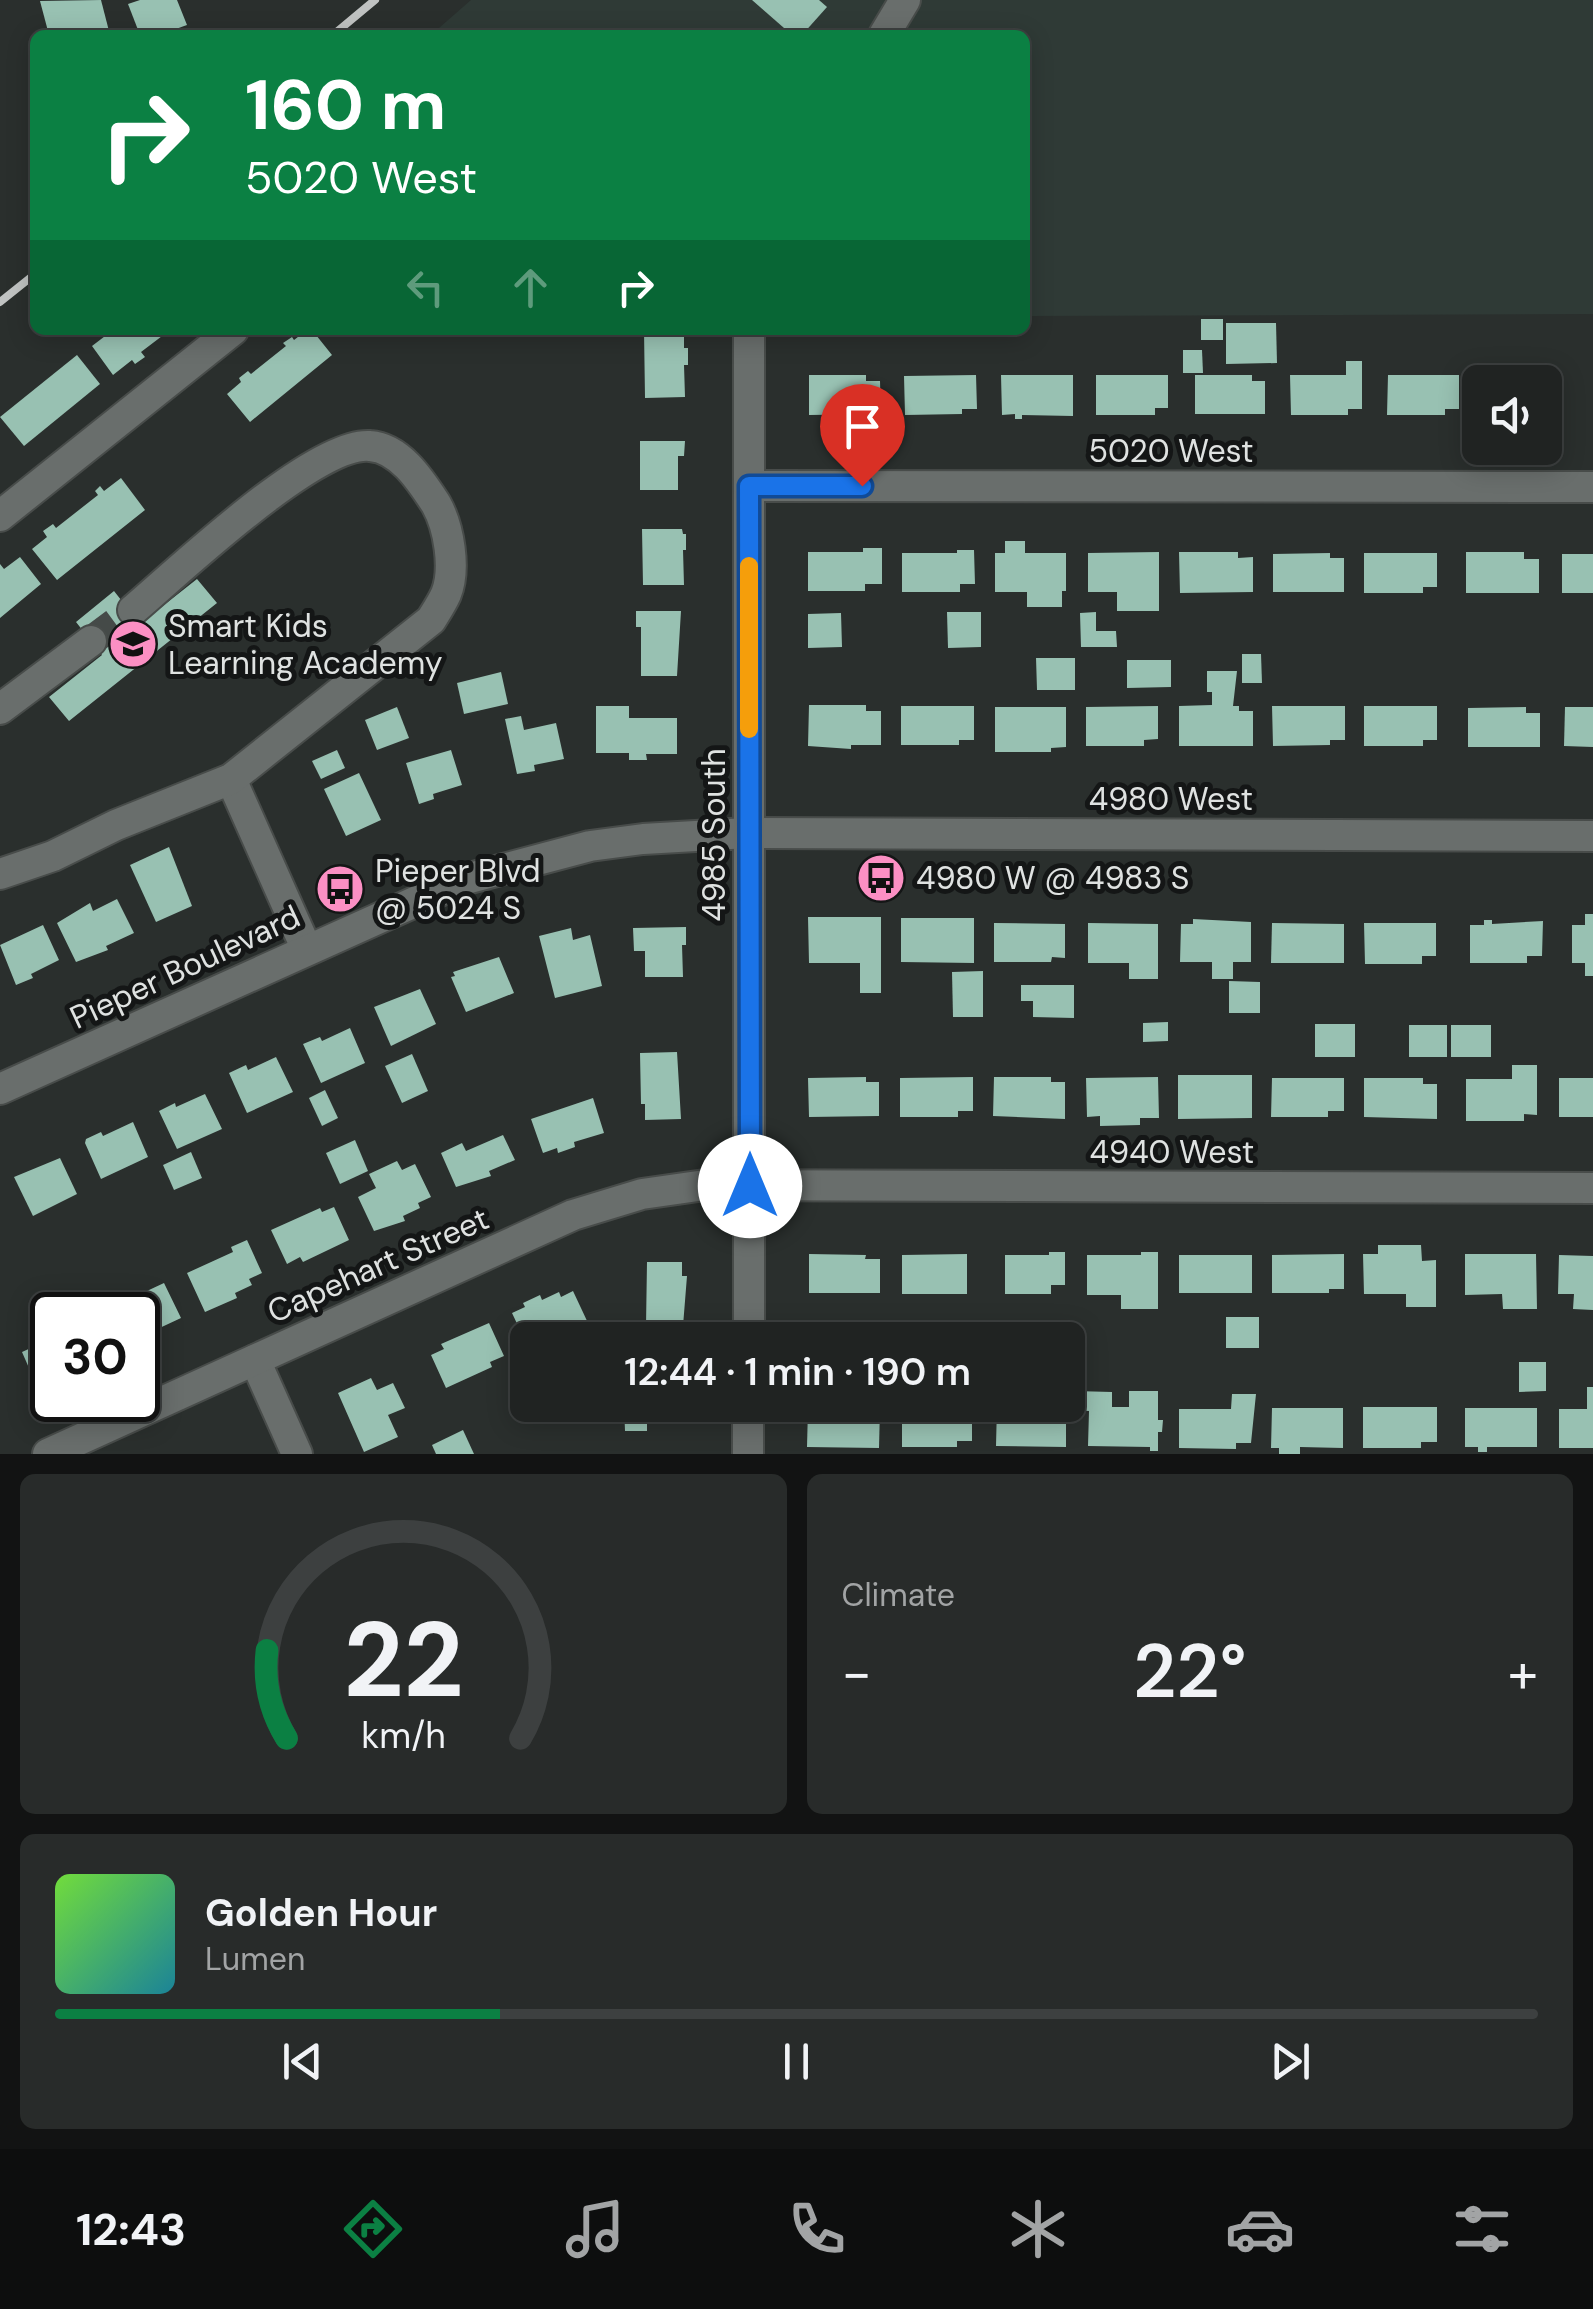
<!DOCTYPE html>
<html lang="en">
<head>
<meta charset="utf-8">
<style>
  :root { --surface:#202322; --page:#282b2a; --text:#f1f3f6; --muted:#a2a4a5; --line:#3d4040; --accent:#0b8043 }
  body { margin:0; font-family:"DM Sans",sans-serif; background:var(--page); color:var(--text); height:100vh; display:flex; flex-direction:column; font-size:38px; white-space:nowrap }
  * { box-sizing:border-box; margin:0 }
  p { font-size:32px; color:var(--muted) }
  .icon { flex:none; width:55px; height:55px; fill:none; stroke:currentColor; stroke-width:2; stroke-linecap:round; stroke-linejoin:round }
  .map { position:relative; height:1454px; overflow:hidden }
  .sheet { display:flex; flex-direction:column; gap:20px; padding:20px; background:#121313; flex:1 }
  .sheet>* { flex:none }
  .banner { position:absolute; left:30px; top:30px; width:1000px; height:305px; border-radius:15px; box-shadow:0 5px 25px #0003,0 0 0 2px var(--line); background:#0b8043; color:#fff; overflow:hidden }
  .tools { position:absolute; left:1462px; top:365px; display:grid; gap:20px }
  .tools a { display:grid; place-items:center; width:100px; height:100px; border-radius:15px; background:var(--surface); box-shadow:0 5px 25px #0003,0 0 0 2px var(--line); font-size:50px }
  .speed { position:absolute; left:30px; top:1292px; display:flex; gap:20px; font-size:50px; font-weight:700; text-align:center }
  .speed>* { display:grid; place-content:center; width:130px; height:130px; border-radius:50%; background:var(--surface); box-shadow:0 5px 25px #0003,0 0 0 2px var(--line); line-height:1 }
  .speed .limit { border:5px solid #111; border-radius:15px; background:#fff; color:#111 }
  .pin { position:absolute; display:grid; place-items:center; width:85px; height:85px; color:#fff; margin:-102px -42px; border-radius:50% 50% 50% 0; rotate:-45deg; box-shadow:0 0 10px #0007 }
  .pin .icon { rotate:45deg }
  .me { position:absolute; width:110px; margin:-55px; rotate:0deg; stroke-linejoin:round; filter:drop-shadow(0 0 8px #0008) }
  .turn { display:flex; align-items:center; gap:35px; height:210px; padding:0 50px; font-size:45px }
  .turn .icon { width:130px; height:130px; stroke-width:2.5 }
  .turn b { display:block; font-size:70px; line-height:85px }
  .lanes { display:flex; align-items:center; height:95px; padding:0 50px; background:#0003; justify-content:center; gap:50px; direction:ltr }
  .lanes .off { opacity:.35 }
  .big { font-size:75px; font-weight:600; line-height:1.1 }
  .sheet .widget { flex:1; display:flex; flex-direction:column; justify-content:center; gap:15px; min-width:0; padding:0 35px; border-radius:15px; background:var(--page) }
  .sheet .dial { align-items:center; gap:0 }
  .dial svg { height:260px; overflow:visible; fill:none; stroke:var(--line); stroke-width:7; stroke-linecap:round; text-anchor:middle }
  .dial text { fill:var(--text); stroke:none }
  .song { display:flex; align-items:center; gap:30px }
  .cover { width:120px; height:120px; border-radius:15px; background:linear-gradient(135deg,hsl(100 70% 55%),hsl(190 70% 35%)) }
  .played { height:10px; border-radius:5px; background:linear-gradient(90deg,var(--accent) 30%,var(--line) 30%) }
  .keys { display:flex; justify-content:space-around; direction:ltr }
  .heat { display:flex; justify-content:space-between; align-items:center; font-size:55px; direction:ltr }
  .sheet .tiles { flex:1; display:grid; gap:20px; grid-template-columns:1fr 1fr }
  .widget:last-child { grid-column:span 2 }
  .trip { position:absolute; left:510px; top:1322px; width:575px; height:100px; border-radius:15px; background:var(--surface); box-shadow:0 5px 25px #0003,0 0 0 2px var(--line); font-weight:600; line-height:100px; text-align:center }
  .menu { display:flex; height:160px; justify-content:space-around; align-items:center; background:#0d0e0e; color:var(--muted) }
  .menu .icon { width:70px; height:70px }
  .menu .selected { color:var(--accent) }
  .menu b { font-size:45px; color:var(--text) }
  .map>svg:first-child { display:block }
  .built { fill:#2f3a36 }
  .building { fill:#98c1b2 }
  .lines { fill:none; stroke-linecap:round; stroke-linejoin:round }
  .minor-tunnel { stroke:#454a48; stroke-width:30; stroke-dasharray:30 15; stroke-linecap:butt }
  .minor-casing { stroke:#484c4a; stroke-width:34 }
  .minor { stroke:#696e6c; stroke-width:30 }
  .rail { stroke:#c0c3c2; stroke-width:8 }
  .route-casing { stroke:#114b97; stroke-width:25 }
  .route { stroke:#1a73e8; stroke-width:18 }
  .slow { stroke:#f59e0b; stroke-width:18 }
  .labels { text-anchor:middle; dominant-baseline:central; stroke-width:10; stroke-linejoin:round; paint-order:stroke }
  .street-label { font-size:32px; fill:#dfe2e1; stroke:#141616 }
  .poi-label { font-size:32px; fill:#dfe2e1; stroke:#141616; text-anchor:start }
</style>
</head>
<body>
<div class="map">
<svg width="1593" height="1454" viewBox="0 0 1593 1454">
  <rect width="100%" height="100%" fill="#2a2f2d"/>
  <polygon class="built" points="471,0 1593,0 1593,314 1025,316 1025,35 431,35"/>
  <g class="building">
    <polygon points="101,0 110,35 49,35 40,1"/>
    <polygon points="140,0 177,0 187,25 159,35 140,35 128,4"/>
    <polygon points="752,0 819,0 827,7 802,35 792,35"/>
    <rect x="1201" y="319" width="22" height="21"/>
    <polygon points="1226,323 1276,323 1277,363 1226,364"/>
    <polygon points="113,330 170,330 141,352 145,357 135,364 132,360 113,375 92,346"/>
    <polygon points="307,330 312,330 332,355 250,422 227,394 241,382 239,378 248,371 251,374 286,346 283,343 292,337 294,340"/>
    <polygon points="644,330 684,330 684,348 688,348 688,365 684,365 685,397 645,398"/>
    <polygon points="1183,350 1202,350 1203,373 1183,373"/>
    <polygon points="77,355 100,384 24,446 0,417"/>
    <polygon points="1346,361 1362,361 1362,409 1348,409 1348,415 1291,415 1290,375 1346,375"/>
    <polygon points="809,375 866,375 866,381 880,381 881,414 809,415"/>
    <polygon points="976,375 977,409 962,409 962,414 905,415 904,376"/>
    <polygon points="1001,375 1073,375 1073,416 1022,415 1022,419 1015,419 1015,414 1002,415"/>
    <polygon points="1096,375 1168,375 1168,408 1155,408 1155,415 1096,415"/>
    <polygon points="1195,375 1252,375 1252,381 1265,381 1265,414 1195,414"/>
    <polygon points="1388,375 1459,375 1459,409 1445,409 1445,415 1387,415"/>
    <polygon points="1517,375 1550,375 1550,382 1563,382 1563,416 1545,415 1545,382 1517,382"/>
    <polygon points="640,441 685,441 684,456 678,456 678,490 640,490"/>
    <polygon points="121,478 145,510 57,580 32,549 47,537 43,531 53,524 56,528 98,495 95,491 100,486 104,491"/>
    <polygon points="642,529 682,529 683,534 686,534 686,550 683,550 684,585 643,585"/>
    <polygon points="1005,541 1025,541 1025,553 1066,553 1066,591 1062,591 1062,607 1027,607 1027,592 995,592 995,553 1005,553"/>
    <polygon points="863,548 882,548 882,584 865,584 865,591 808,591 808,552 863,552"/>
    <polygon points="957,550 974,550 975,584 960,584 960,592 902,592 902,553 957,553"/>
    <polygon points="1159,552 1159,611 1117,611 1117,592 1088,592 1088,553"/>
    <polygon points="1179,552 1238,552 1238,558 1253,557 1253,592 1180,593"/>
    <polygon points="1466,552 1524,552 1524,559 1539,559 1539,593 1466,593"/>
    <polygon points="1330,553 1330,558 1344,558 1344,592 1273,592 1273,554"/>
    <polygon points="1364,553 1437,553 1437,587 1423,587 1423,593 1364,593"/>
    <rect x="1562" y="554" width="31" height="39"/>
    <polygon points="20,557 41,584 0,618 0,564 4,569"/>
    <polygon points="197,579 217,603 69,721 49,697 102,655 76,622 114,591 140,624"/>
    <polygon points="636,611 681,611 677,676 641,676 641,627 636,627"/>
    <polygon points="947,612 981,612 981,647 948,648"/>
    <polygon points="1096,612 1096,631 1116,631 1117,647 1081,647 1080,613"/>
    <polygon points="841,613 842,647 808,648 808,614"/>
    <polygon points="1242,654 1261,654 1262,683 1242,683"/>
    <polygon points="1036,658 1075,658 1075,690 1037,690"/>
    <polygon points="1127,660 1171,660 1171,687 1127,688"/>
    <polygon points="1207,671 1237,671 1233,706 1239,706 1239,711 1253,711 1253,746 1179,746 1179,706 1212,705 1212,692 1207,692"/>
    <polygon points="501,672 508,704 464,714 457,683"/>
    <polygon points="809,705 866,705 866,711 881,711 881,745 851,745 851,749 808,746"/>
    <polygon points="596,706 629,706 629,718 677,718 677,754 646,754 647,760 629,760 629,753 596,753"/>
    <polygon points="901,706 974,706 974,740 959,740 959,745 901,745"/>
    <polygon points="1158,706 1158,739 1144,740 1144,746 1086,746 1086,707"/>
    <polygon points="1272,706 1345,706 1345,740 1330,740 1330,745 1273,746"/>
    <polygon points="1364,706 1437,706 1437,740 1423,740 1423,746 1364,746"/>
    <polygon points="397,707 409,738 377,750 365,720"/>
    <polygon points="995,707 1066,707 1066,747 1051,748 1051,752 995,752"/>
    <polygon points="1526,707 1526,713 1540,713 1540,747 1468,747 1468,708"/>
    <polygon points="1565,707 1593,707 1593,747 1564,746"/>
    <polygon points="521,716 524,730 556,723 564,759 534,765 535,771 517,774 505,719"/>
    <polygon points="337,750 345,768 321,779 312,761"/>
    <polygon points="451,750 462,785 433,794 434,799 419,804 406,763"/>
    <polygon points="359,773 381,820 346,836 324,789"/>
    <polygon points="169,847 192,906 156,922 130,865"/>
    <polygon points="117,899 134,933 106,946 108,950 76,962 57,923 90,903 93,911"/>
    <polygon points="1585,914 1593,914 1593,976 1585,976 1585,963 1572,963 1572,925 1585,925"/>
    <polygon points="808,917 881,917 881,993 860,993 860,963 809,963"/>
    <polygon points="901,918 974,918 974,963 901,962"/>
    <polygon points="1193,919 1251,922 1251,962 1233,962 1233,979 1212,979 1212,962 1180,962 1181,924 1193,924"/>
    <polygon points="1484,920 1492,920 1492,924 1543,921 1542,956 1527,956 1527,963 1470,963 1470,925 1484,925"/>
    <polygon points="994,923 1065,924 1065,958 1052,957 1051,962 994,962"/>
    <polygon points="1088,923 1158,924 1158,979 1129,979 1129,963 1088,963"/>
    <polygon points="1272,923 1344,924 1344,963 1271,963"/>
    <polygon points="1364,923 1436,923 1436,956 1422,956 1422,964 1365,964"/>
    <polygon points="43,925 59,960 31,974 33,978 16,985 0,945"/>
    <polygon points="686,927 686,945 682,945 683,977 645,977 645,951 634,951 633,928"/>
    <polygon points="571,928 573,940 590,935 602,986 555,998 539,936"/>
    <polygon points="499,957 514,993 466,1012 451,977 455,976 453,972"/>
    <polygon points="983,971 983,1017 953,1017 952,972"/>
    <polygon points="1229,981 1260,982 1260,1013 1229,1013"/>
    <polygon points="1021,985 1074,985 1074,1018 1033,1017 1033,1001 1021,1001"/>
    <polygon points="420,989 436,1024 391,1046 374,1007"/>
    <polygon points="1168,1022 1168,1041 1143,1042 1143,1023"/>
    <rect x="1315" y="1024" width="40" height="33"/>
    <rect x="1409" y="1025" width="38" height="32"/>
    <rect x="1451" y="1025" width="40" height="32"/>
    <polygon points="350,1028 365,1063 321,1083 303,1044 320,1037 322,1041"/>
    <polygon points="677,1052 681,1119 645,1120 645,1104 641,1104 640,1053"/>
    <polygon points="412,1054 428,1091 402,1103 385,1066"/>
    <polygon points="276,1057 293,1092 247,1113 229,1073 246,1065 248,1070"/>
    <polygon points="1512,1065 1537,1065 1537,1115 1524,1114 1524,1121 1466,1121 1466,1079 1512,1079"/>
    <polygon points="1178,1075 1252,1075 1252,1118 1178,1119"/>
    <polygon points="866,1077 866,1082 879,1082 879,1116 809,1117 808,1078"/>
    <polygon points="973,1077 973,1111 958,1111 958,1117 900,1117 900,1078"/>
    <polygon points="994,1077 1051,1077 1051,1082 1065,1082 1065,1119 993,1116"/>
    <polygon points="1158,1077 1159,1118 1140,1118 1140,1125 1100,1126 1100,1116 1087,1117 1086,1078"/>
    <polygon points="1272,1078 1344,1078 1344,1111 1328,1111 1328,1117 1271,1117"/>
    <polygon points="1364,1078 1423,1078 1423,1084 1437,1084 1437,1119 1364,1117"/>
    <rect x="1559" y="1078" width="34" height="39"/>
    <polygon points="325,1090 338,1118 322,1126 309,1098"/>
    <polygon points="205,1094 222,1129 177,1149 159,1111 175,1103 176,1107"/>
    <polygon points="593,1098 604,1133 574,1142 575,1147 558,1153 557,1148 543,1153 531,1119"/>
    <polygon points="133,1122 148,1157 101,1179 85,1143 86,1139 101,1132 103,1136"/>
    <polygon points="503,1135 515,1160 489,1171 491,1176 456,1187 441,1153 462,1143 466,1151"/>
    <polygon points="355,1140 368,1171 340,1184 326,1153"/>
    <polygon points="191,1152 202,1178 174,1190 163,1165"/>
    <polygon points="60,1158 77,1194 33,1216 14,1177"/>
    <polygon points="397,1161 402,1170 415,1164 431,1197 418,1203 420,1208 403,1216 405,1221 374,1231 358,1197 376,1188 369,1174"/>
    <polygon points="334,1207 349,1240 303,1262 300,1257 287,1264 271,1230 320,1208 322,1212"/>
    <polygon points="247,1240 262,1273 249,1279 252,1285 235,1293 237,1298 205,1312 187,1273 233,1252 231,1247"/>
    <polygon points="1378,1245 1421,1245 1422,1261 1436,1260 1436,1307 1406,1307 1406,1294 1364,1294 1363,1254 1378,1254"/>
    <polygon points="1049,1252 1065,1252 1065,1285 1051,1285 1051,1294 1005,1294 1005,1255 1049,1255"/>
    <polygon points="1141,1252 1158,1252 1158,1309 1121,1309 1121,1295 1087,1295 1087,1255 1141,1255"/>
    <polygon points="809,1254 866,1255 865,1259 880,1259 880,1293 809,1293"/>
    <polygon points="967,1254 967,1294 902,1294 902,1255"/>
    <polygon points="1344,1254 1344,1289 1329,1289 1329,1293 1272,1293 1272,1255"/>
    <polygon points="1465,1254 1536,1254 1537,1309 1503,1309 1502,1294 1465,1295"/>
    <rect x="1179" y="1255" width="73" height="38"/>
    <polygon points="1559,1255 1593,1256 1593,1310 1573,1309 1574,1294 1558,1294"/>
    <polygon points="647,1262 682,1262 682,1276 687,1276 683,1326 646,1326"/>
    <polygon points="164,1283 181,1318 151,1332 153,1336 138,1343 138,1315 106,1315 104,1311"/>
    <polygon points="573,1291 588,1323 575,1330 580,1340 528,1340 528,1347 512,1313 525,1307 523,1303 540,1295 542,1300 559,1292 561,1297"/>
    <polygon points="52,1317 52,1376 36,1384 22,1352 44,1342 36,1325"/>
    <rect x="1226" y="1317" width="33" height="31"/>
    <polygon points="489,1323 504,1356 490,1362 492,1367 446,1388 431,1355 444,1349 441,1344"/>
    <polygon points="1519,1362 1546,1362 1546,1391 1519,1392"/>
    <polygon points="371,1378 377,1390 393,1383 405,1408 388,1415 398,1437 364,1452 338,1393"/>
    <polygon points="1587,1387 1593,1387 1593,1448 1559,1448 1559,1409 1587,1409"/>
    <polygon points="1075,1391 1112,1392 1112,1407 1129,1407 1129,1391 1158,1391 1158,1420 1163,1420 1162,1432 1158,1432 1158,1451 1150,1451 1150,1447 1088,1446 1089,1411 1074,1410"/>
    <polygon points="1232,1394 1256,1394 1251,1443 1236,1443 1236,1449 1179,1448 1179,1409 1231,1409"/>
    <polygon points="624,1405 681,1405 682,1419 647,1419 647,1431 625,1431"/>
    <polygon points="997,1405 1022,1405 1022,1408 1033,1408 1033,1405 1066,1405 1066,1447 996,1446"/>
    <polygon points="902,1407 972,1408 972,1441 957,1441 957,1447 902,1447"/>
    <polygon points="1363,1407 1437,1407 1437,1442 1421,1442 1421,1448 1363,1448"/>
    <polygon points="808,1408 880,1408 879,1448 807,1447"/>
    <polygon points="1272,1408 1343,1408 1343,1448 1300,1447 1300,1454 1279,1454 1279,1448 1271,1448"/>
    <polygon points="1465,1408 1537,1408 1537,1447 1487,1447 1487,1452 1478,1452 1478,1447 1465,1447"/>
    <polygon points="463,1430 474,1454 436,1454 432,1445"/>
  </g>
  <g class="lines">
    <polyline class="minor-tunnel" points="91,641 133,610"/>
    <g class="minor-casing">
      <g id="minor">
        <polyline points="884,35 905,0"/>
        <polyline points="749,330 749,1340"/>
        <polyline points="749,486 1593,487"/>
        <polyline points="0,516 233,330"/>
        <polyline points="0,709 91,641"/>
        <polyline points="231,779 307,950"/>
        <path d="M0 874 53 856 116 825 231 779 431 620C436 612 442 603 446 594 456 569 449 527 436 504 421 481 400 448 370 446 315 441 178 572 133 610"/>
        <polyline points="0,1089 466,879 590,846 643,839 748,833 1593,836"/>
        <polyline points="255,1360 297,1454"/>
        <polyline points="48,1454 573,1215 642,1194 705,1185 1593,1188"/>
        <polyline points="748,1454 748,1405"/>
      </g>
    </g>
    <use href="#minor" class="minor"/>
    <g class="rail">
      <polyline points="333,35 375,0"/>
      <polyline points="0,302 35,274"/>
    </g>
  </g>
  <g class="lines">
    <g class="route-casing">
      <polyline id="route" points="750,1186 749,486 862,486"/>
    </g>
    <use href="#route" class="route"/>
    <polyline class="slow" points="749,729 749,566"/>
  </g>
  <defs>
    <g id="school-disc" transform="scale(2.5)"><circle r="9.5" fill="#fb8fc3" stroke="#141616"/><path d="M0-5L7-2L0 1L-7-2ZM-4 1L0 2.5L4 1V4Q0 6-4 4Z" fill="#111"/></g>
    <g id="bus-disc" transform="scale(2.5)"><circle r="9.5" fill="#fb8fc3" stroke="#141616"/><path d="M-5-6H5V4H4V6H2V4H-2V6H-4V4H-5ZM-3.5-4V0h7V-4ZM-3.5 1.2v1.5H-2V1.2ZM2 1.2v1.5H3.5V1.2Z" fill="#111"/></g>
  </defs>
  <g fill-rule="evenodd">
    <use href="#school-disc" x="133" y="644"/>
    <use href="#bus-disc" x="881" y="878"/>
    <use href="#bus-disc" x="340" y="889"/>
  </g>
  <g class="labels">
    <g class="street-label">
      <text x="1171" y="451">5020 West</text>
      <text x="1171" y="799">4980 West</text>
      <text transform="translate(714 835) rotate(-90)">4985 South</text>
      <text transform="translate(185 967) rotate(-25)">Pieper Boulevard</text>
      <text x="1172" y="1152">4940 West</text>
      <text transform="translate(378 1265) rotate(-24)">Capehart Street</text>
    </g>
    <g class="poi-label">
      <text x="168" y="626">Smart Kids<tspan x="168" dy="37">Learning Academy</tspan></text>
      <text x="375" y="871">Pieper Blvd<tspan x="375" dy="37">@ 5024 S</tspan></text>
      <text x="916" y="878">4980 W @ 4983 S</text>
    </g>
  </g>
</svg>
<div class="tools">
<a><svg class="icon" aria-label="sound" viewBox="0 0 24 24"><path d="M4 9h4l5-4v14l-5-4H4zM17 9q2 3 0 6"/></svg></a>
</div>
<div class="speed"><div class="limit">30</div></div>
<div class="pin" style="left:862px;top:486px;background:#d93025"><svg class="icon" aria-label="arrive" viewBox="0 0 24 24"><path d="M6 21V4h12l-3 4 3 4H6"/></svg></div>
<svg class="me" style="left:750px;top:1186px" viewBox="-20 -20 40 40"><circle r="19" fill="#fff"/><path d="M0-13L10 11 0 6-10 11z" fill="#1a73e8"/></svg>
<div class="trip">12:44 · 1 min · 190 m</div>
<div class="banner">
<div class="turn"><svg class="icon" aria-label="right" viewBox="0 0 24 24"><path d="M7 20v-9h11M14 6l5 5-5 5"/></svg><div><b>160 m</b>5020 West</div></div>
<div class="lanes"><svg class="icon off" aria-label="left" viewBox="0 0 24 24"><path d="M17 20v-9H6M10 6l-5 5 5 5"/></svg><svg class="icon off" aria-label="ahead" viewBox="0 0 24 24"><path d="M12 20V5M6 11l6-6 6 6"/></svg><svg class="icon" aria-label="right" viewBox="0 0 24 24"><path d="M7 20v-9h11M14 6l5 5-5 5"/></svg></div>
</div>
</div>
<section class="sheet">
<div class="tiles">
<div class="widget dial"><svg viewBox="0 0 100 80">
<path d="M14 69A42 42 0 1 1 86 69"/>
<path d="M14 69A42 42 0 0 1 8 42" stroke="#0b8043"/>
<text x="50" y="56" font-size="32" font-weight="700">22</text>
<text x="50" y="72" font-size="11">km/h</text>
</svg></div>
<div class="widget"><p>Climate</p>
<div class="heat"><a>−</a><b class="big">22°</b><a>+</a></div>
</div>
<div class="widget">
<div class="song"><i class="cover"></i><div><b>Golden Hour</b><p>Lumen</p></div></div>
<div class="played"></div>
<div class="keys"><svg class="icon" aria-label="previous" viewBox="0 0 24 24"><path d="M18 5L8 12l10 7zM5 5v14"/></svg><svg class="icon" aria-label="pause" viewBox="0 0 24 24"><path d="M8 5v14M16 5v14"/></svg><svg class="icon" aria-label="next" viewBox="0 0 24 24"><path d="M6 5l10 7-10 7zM19 5v14"/></svg></div>
</div>
</div>
</section>
<nav class="menu">
<b>12:43</b>
<svg class="icon selected" aria-label="directions" viewBox="0 0 24 24"><path d="M12 3l9 9-9 9-9-9zM9 14v-3h6M13 9l2 2-2 2"/></svg>
<svg class="icon" aria-label="music" viewBox="0 0 24 24"><path d="M9 18V5l10-2v13"/><circle cx="6" cy="18" r="3"/><circle cx="16" cy="16" r="3"/></svg>
<svg class="icon" aria-label="phone" viewBox="0 0 24 24"><path d="M5 4h4l2 5-3 2q2 4 5 5l2-3 5 2v4C11 20 4 13 5 4z"/></svg>
<svg class="icon" aria-label="climate" viewBox="0 0 24 24"><path d="M12 3v18M4 7l16 10M4 17L20 7"/></svg>
<svg class="icon" aria-label="car" viewBox="0 0 24 24"><path d="M5 17H2v-5l4-1 3-4h7l3 4 3 1v5h-3M9 17h6M6 11h13"/><circle cx="7" cy="17" r="2"/><circle cx="17" cy="17" r="2"/></svg>
<svg class="icon" aria-label="filters" viewBox="0 0 24 24"><path d="M4 7h16M4 17h16"/><circle cx="9" cy="7" r="2"/><circle cx="15" cy="17" r="2"/></svg>
</nav>
</body>
</html>
